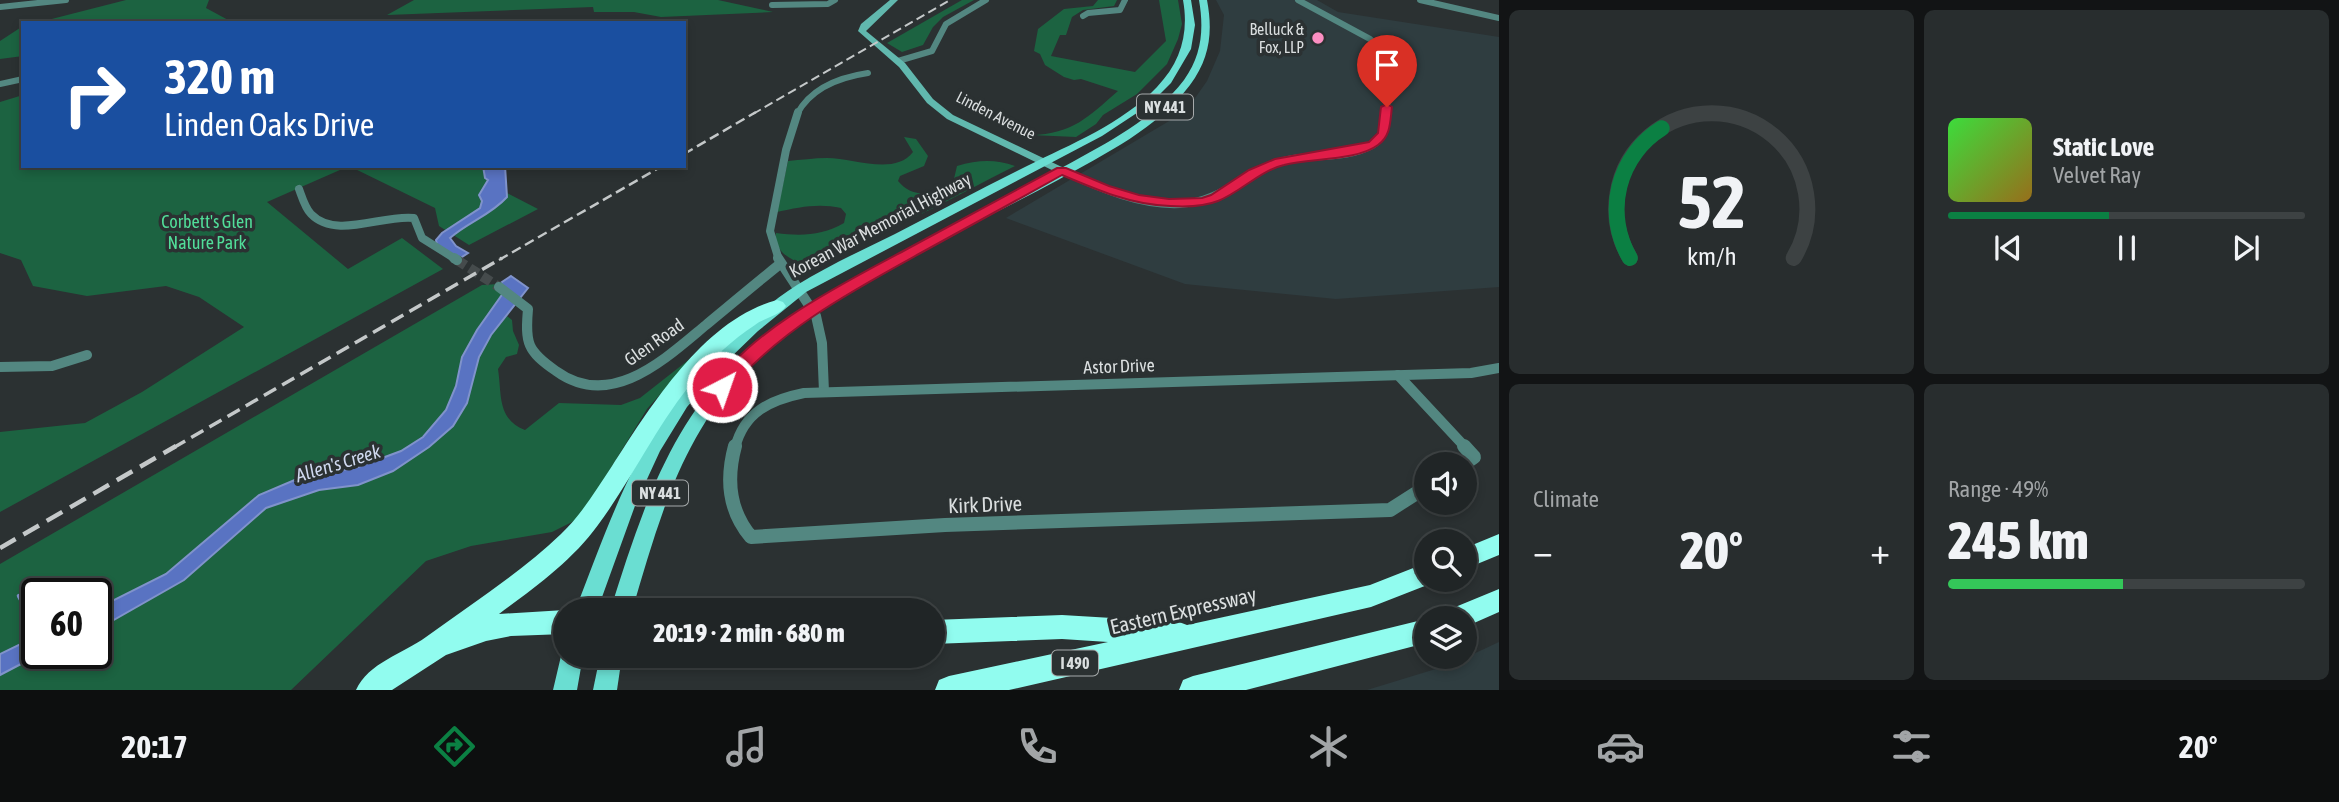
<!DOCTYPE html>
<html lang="en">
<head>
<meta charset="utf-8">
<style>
  :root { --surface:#202526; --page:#282d2e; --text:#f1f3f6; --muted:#a2a5a7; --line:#3d4243; --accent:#0b8043 }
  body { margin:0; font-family:"Asap Condensed",sans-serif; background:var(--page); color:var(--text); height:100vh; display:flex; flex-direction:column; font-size:26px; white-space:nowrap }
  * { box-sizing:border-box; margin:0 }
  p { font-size:23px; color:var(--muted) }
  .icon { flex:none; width:38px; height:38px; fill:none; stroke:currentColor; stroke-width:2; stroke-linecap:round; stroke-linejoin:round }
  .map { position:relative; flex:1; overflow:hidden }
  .panel { display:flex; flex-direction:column; gap:10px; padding:10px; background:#121415; width:840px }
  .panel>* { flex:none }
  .banner { position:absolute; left:21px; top:21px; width:665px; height:147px; border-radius:0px; box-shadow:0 4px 10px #0003,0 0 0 2px var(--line); background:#1a4fa0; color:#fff; overflow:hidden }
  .tools { position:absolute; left:1414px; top:452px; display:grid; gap:14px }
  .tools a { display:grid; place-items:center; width:63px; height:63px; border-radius:50%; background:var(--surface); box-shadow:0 4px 10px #0003,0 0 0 2px var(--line); font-size:35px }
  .speed { position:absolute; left:21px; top:578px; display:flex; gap:14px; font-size:35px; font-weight:700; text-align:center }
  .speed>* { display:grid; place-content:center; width:91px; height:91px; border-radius:50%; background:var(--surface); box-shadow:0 4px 10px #0003,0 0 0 2px var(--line); line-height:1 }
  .speed .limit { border:4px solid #111; border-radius:10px; background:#fff; color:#111 }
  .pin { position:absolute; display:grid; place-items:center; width:60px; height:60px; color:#fff; margin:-72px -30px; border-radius:50% 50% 50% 0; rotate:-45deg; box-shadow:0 0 7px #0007 }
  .pin .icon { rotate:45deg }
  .me { position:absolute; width:77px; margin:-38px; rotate:41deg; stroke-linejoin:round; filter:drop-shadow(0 0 5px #0008) }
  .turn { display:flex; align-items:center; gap:24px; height:147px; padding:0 28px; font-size:32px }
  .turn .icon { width:91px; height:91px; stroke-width:2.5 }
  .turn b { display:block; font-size:49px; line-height:60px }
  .big { font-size:52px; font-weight:800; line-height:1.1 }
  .panel .card { flex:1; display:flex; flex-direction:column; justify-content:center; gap:10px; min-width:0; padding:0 24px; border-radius:10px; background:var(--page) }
  .panel .dial { align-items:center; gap:0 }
  .dial svg { height:182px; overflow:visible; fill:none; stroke:var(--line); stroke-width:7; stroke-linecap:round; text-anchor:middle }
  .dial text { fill:var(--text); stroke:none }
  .song { display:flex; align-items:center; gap:21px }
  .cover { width:84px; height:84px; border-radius:10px; background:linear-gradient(135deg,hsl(120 70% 55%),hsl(40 70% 35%)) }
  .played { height:7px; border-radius:4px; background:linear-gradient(90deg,var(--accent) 45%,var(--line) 45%) }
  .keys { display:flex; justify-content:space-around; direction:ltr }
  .heat { display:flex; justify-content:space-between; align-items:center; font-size:38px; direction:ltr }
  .charge { height:10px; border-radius:5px; background:linear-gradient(90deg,#34c759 49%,var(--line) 0) }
  .panel .tiles { flex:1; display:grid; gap:10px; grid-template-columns:repeat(2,1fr) }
  .trip { position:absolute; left:553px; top:598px; width:392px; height:70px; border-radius:35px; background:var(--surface); box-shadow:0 4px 10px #0003,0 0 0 2px var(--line); font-weight:800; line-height:70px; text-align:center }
  .tabs { display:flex; height:112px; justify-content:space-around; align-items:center; background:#0d0f0f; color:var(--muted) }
  .tabs .icon { width:49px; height:49px }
  .tabs .active { color:var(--accent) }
  .tabs b { font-size:32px; color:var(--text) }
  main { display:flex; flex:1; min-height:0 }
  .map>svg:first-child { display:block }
  .built { fill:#2f3d40 }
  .green { fill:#1c6341 }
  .water { fill:#5973c2; stroke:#8093cb; stroke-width:2 }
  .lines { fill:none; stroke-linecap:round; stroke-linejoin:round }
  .stream { stroke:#8093cb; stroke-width:4.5 }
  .street-tunnel { stroke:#454b4c; stroke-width:10; stroke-dasharray:10 5; stroke-linecap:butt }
  .street-far3 { stroke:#538781; stroke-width:6 }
  .street-far2 { stroke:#538781; stroke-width:8 }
  .street-far1 { stroke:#538781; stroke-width:10 }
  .street { stroke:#538781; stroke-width:14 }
  .secondary { fill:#61b8ae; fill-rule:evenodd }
  .primary { fill:#6aded2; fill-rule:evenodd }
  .highway { fill:#91fcef; fill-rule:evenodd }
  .rail-far3 { stroke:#c4c8c9; stroke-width:2; stroke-dasharray:9 4.5; stroke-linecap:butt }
  .rail-far2 { stroke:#c4c8c9; stroke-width:2.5; stroke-dasharray:10 5; stroke-linecap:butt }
  .rail-far1 { stroke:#c4c8c9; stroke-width:3.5; stroke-dasharray:14 7; stroke-linecap:butt }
  .rail { stroke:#c4c8c9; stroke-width:4.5; stroke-dasharray:18 9; stroke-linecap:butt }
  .route { fill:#e11d48; stroke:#92132f; stroke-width:2 }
  .poi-dot { fill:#fc8fc2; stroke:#2b3132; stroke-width:2.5 }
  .labels { text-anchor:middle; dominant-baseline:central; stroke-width:7; stroke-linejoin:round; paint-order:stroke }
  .far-poi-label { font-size:16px; fill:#dadedf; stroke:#2b3132; text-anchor:end }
  .shield { fill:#2b3132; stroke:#a6aaab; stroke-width:2 }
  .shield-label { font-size:16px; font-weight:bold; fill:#dadedf }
  .far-street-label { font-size:16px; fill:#dadedf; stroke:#2b3132 }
  .park-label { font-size:18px; fill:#51de99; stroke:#2b3132 }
  .street-label { font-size:18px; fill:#dadedf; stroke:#2b3132 }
  .water-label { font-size:19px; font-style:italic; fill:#d0d9ef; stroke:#2b3132 }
  .near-street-label { font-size:21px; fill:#dadedf; stroke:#2b3132 }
</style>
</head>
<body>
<main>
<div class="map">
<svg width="1499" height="690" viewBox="0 0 1499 690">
  <rect width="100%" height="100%" fill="#2b3132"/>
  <g class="built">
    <polygon points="1216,0 1317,0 1338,12 1499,37 1499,287 1336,299 1185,284 1006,218 1186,111 1207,81 1220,51 1224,15"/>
    <polygon points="1499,642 1499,690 1367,690 1452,664"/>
  </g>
  <g class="green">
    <polygon points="126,0 209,0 206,8 230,21 300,23 36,23"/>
    <polygon points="414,0 718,0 773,12 661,17 634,12 594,12 593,7 387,15"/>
    <polygon points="962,0 974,0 943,17 933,27 923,45 902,52 887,43"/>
    <path d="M1098 0H1117L1114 6 1083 10 1072 17 1066 35H1060L1051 56 1135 72 1166 41 1159 0H1178L1182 24 1178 39 1167 64 1137 94 1103 115 1096 124 1076 137 1031 135C1073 134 1088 117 1118 91L1081 79 1074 80 1064 77 1045 65 1040 54 1034 51 1038 29 1064 9 1093 6Z"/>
    <polygon points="23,26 23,56 0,59 0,41"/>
    <polygon points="23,95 23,166 498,166 505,192 538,209 469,245 439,226 435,208 349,166 267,202 348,269 402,238 443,269 0,512 0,432 85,423 142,392 244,327 199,297 166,286 87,296 33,286 21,260 0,253 0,102"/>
    <path d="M904 137 916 139 928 156 924 166 900 176 898 181C914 200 933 194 953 183L957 166C978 160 995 159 1015 166 946 201 877 240 803 264 788 259 774 250 776 233 800 236 822 236 844 223L846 214 841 208C819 203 799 207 777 212L788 161C801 160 814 158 827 158 853 158 895 176 913 152Z"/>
    <polygon points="499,284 507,289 477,330 462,357 456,386 446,410 423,437 401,451 358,467 297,479 259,495 166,574 96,609 96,593 37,593 37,636 0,654 0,564 482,285"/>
    <path d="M507 316 512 320 513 331 519 345 517 354 506 357 498 369C502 395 497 419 525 430L559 403 621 405 640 398 696 354 647 409 580 518 552 532 471 546 426 561 291 690H0V675L42 653H96V630L184 580 266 508 319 490 358 485 393 471 429 447 453 426 467 403 479 357 491 335Z"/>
  </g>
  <g class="water">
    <path d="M483 166H505L507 197C491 215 468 222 450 238L456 246 468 253 459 259 437 245 436 240 442 233 480 208 482 201 479 195 488 180 485 178Z"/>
    <polygon points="511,276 528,288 491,335 479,357 467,403 453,426 429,447 393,471 358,485 319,490 266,508 184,580 96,630 96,609 166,574 259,495 297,479 358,467 401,451 423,437 446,410 456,386 462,357 477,330 506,289 499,284"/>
    <polygon points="37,636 37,653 42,653 0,675 0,654"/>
  </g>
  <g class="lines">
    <polyline class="stream" points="19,596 37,629"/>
    <polyline class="street-tunnel" points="457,260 499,287"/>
    <g class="street-far3">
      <polyline points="1298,0 1370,39 1389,57 1387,114"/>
      <polyline points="1420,0 1499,18"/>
      <polyline points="772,5 828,4 835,0"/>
      <polyline points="0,7 66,0"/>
      <polyline points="1083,16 1088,13 1120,10 1125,0"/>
      <polyline points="898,61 932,51 946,24 986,0"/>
      <polyline points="0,84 23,79"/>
      <path d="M797 114C811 88 841 77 868 73"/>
    </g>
    <g class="street-far2">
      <path d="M1062 171C1098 187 1139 206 1180 204 1221 202 1246 172 1283 161 1311 153 1345 160 1372 145 1384 138 1385 125 1387 112"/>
      <path d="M299 189C302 197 305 208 311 214 336 240 383 214 414 218L422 238 457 260"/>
      <polyline points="779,260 770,231 786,150 798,112"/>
    </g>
    <g class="street-far1">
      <polyline points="454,258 457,260"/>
      <polyline points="778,258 816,316 822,343 824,392"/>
      <path d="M499 287 528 309C525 343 527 351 556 371 611 411 665 359 706 325 730 305 755 284 780 264"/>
      <polyline points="0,367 52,366 87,355"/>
      <polyline points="1398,375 1466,448"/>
      <path d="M735 448C744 412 770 400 804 393L1471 373 1499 368"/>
    </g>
    <g class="street">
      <path d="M735 446C726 479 729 511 751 537L945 525 1390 510 1426 487"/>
      <polyline points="1464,464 1474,457 1464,446"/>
    </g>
    <polygon class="secondary" points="890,0 898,0 866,31 905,63 933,99 953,115 1066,169 1066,173 1058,173 947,119 927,103 899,67 858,31 861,24"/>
    <g class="primary">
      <path d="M1183 0H1191L1195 25 1191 49 1171 83 1149 105 1102 136 806 292 758 331 728 360 687 407 660 451 636 503 597 611H575C617 502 643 421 731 339 751 320 773 300 797 285 828 266 862 250 895 234 939 211 983 188 1027 166 1071 144 1122 124 1157 87 1181 62 1189 33 1183 0Z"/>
      <path d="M1199 0H1207C1213 32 1210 58 1190 85 1158 128 1105 154 1058 180 956 235 824 291 743 374 680 439 657 526 632 611H610C638 523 665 434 731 367 776 320 835 288 892 258 949 227 1008 198 1065 166 1107 143 1154 119 1184 80 1202 55 1204 29 1199 0Z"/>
      <polygon points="565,648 565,656 583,656 577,690 553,690 561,656"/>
      <polygon points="600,656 622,656 617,690 593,690"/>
    </g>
    <g class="highway">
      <path d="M777 300 783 302 786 306C779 316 764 318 755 325 732 340 713 358 695 379 657 424 633 478 598 525 572 561 534 588 499 614L565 610V634L511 636 486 641 446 655 392 690H356C368 663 404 653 426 637 472 604 520 573 561 534 582 514 596 490 612 466 650 407 704 319 777 300Z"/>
      <polygon points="1499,534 1499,555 1465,569 1465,548"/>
      <polygon points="1426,563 1426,579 1436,579 1435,582 1371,607 1009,690 935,690 939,680 949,676 1108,642 1062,639 933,644 933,620 1062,615 1179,622 1187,625 1370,585"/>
      <polygon points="1499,589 1499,612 1465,627 1465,618 1444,618 1448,610"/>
      <polygon points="1426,619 1426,643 1246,690 1179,690 1183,680 1193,676"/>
    </g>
    <polyline class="rail-far3" points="753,114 950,0"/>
    <g class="rail-far2">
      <polyline points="684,154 756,112"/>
      <polyline points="499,260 662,166"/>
    </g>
    <polyline class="rail-far1" points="173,448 502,258"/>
    <polyline class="rail" points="0,548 176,446"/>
  </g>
  <path class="route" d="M1387 104 1392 107C1390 122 1391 136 1378 145 1357 161 1310 158 1284 165 1259 171 1241 192 1218 201 1203 207 1186 207 1170 206 1132 205 1097 190 1062 175 1014 202 966 228 917 255 848 293 780 330 728 391H716L714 387C750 329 848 281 907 249 957 222 1007 195 1057 168H1066L1109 186 1139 195 1169 199 1202 198 1211 195 1249 170 1275 159 1369 142 1378 133 1381 107Z"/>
  <circle class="poi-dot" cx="1318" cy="38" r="7"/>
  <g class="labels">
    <g class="far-poi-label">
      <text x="1304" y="29">Belluck &amp;<tspan x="1304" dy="18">Fox, LLP</tspan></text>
    </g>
    <g class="shield">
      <rect x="1137" y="94.5" width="56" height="25" rx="5"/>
      <rect x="632" y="480.5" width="56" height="25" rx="5"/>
      <rect x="1052" y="650.5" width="46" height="25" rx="5"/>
    </g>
    <g class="shield-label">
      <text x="1165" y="107">NY 441</text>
      <text x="660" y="493">NY 441</text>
      <text x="1075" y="663">I 490</text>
    </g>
    <g class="far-street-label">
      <text transform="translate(996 115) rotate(27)">Linden Avenue</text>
    </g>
    <g class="park-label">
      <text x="207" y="221">Corbett's Glen<tspan x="207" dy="21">Nature Park</tspan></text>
    </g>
    <g class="street-label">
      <text transform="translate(880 225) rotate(-28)">Korean War Memorial Highway</text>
      <text transform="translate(654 342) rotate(-35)">Glen Road</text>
      <text transform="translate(1119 366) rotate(-2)">Astor Drive</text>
    </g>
    <g class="water-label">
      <text transform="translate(338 463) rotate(-17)">Allen's Creek</text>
    </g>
    <g class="near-street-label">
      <text transform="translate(985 504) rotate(-2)">Kirk Drive</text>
      <text transform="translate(1183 610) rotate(-13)">Eastern Expressway</text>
    </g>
  </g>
</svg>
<div class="tools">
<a><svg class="icon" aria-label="sound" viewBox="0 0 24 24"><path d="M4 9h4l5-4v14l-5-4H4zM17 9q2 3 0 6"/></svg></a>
<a><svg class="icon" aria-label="search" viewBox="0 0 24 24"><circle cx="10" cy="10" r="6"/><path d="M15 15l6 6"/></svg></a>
<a><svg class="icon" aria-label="layers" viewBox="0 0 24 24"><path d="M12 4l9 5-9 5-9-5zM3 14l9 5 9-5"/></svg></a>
</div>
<div class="speed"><div class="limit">60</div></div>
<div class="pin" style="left:1387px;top:107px;background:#d93025"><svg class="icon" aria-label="arrive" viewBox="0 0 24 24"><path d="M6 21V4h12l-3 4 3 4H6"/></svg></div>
<svg class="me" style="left:722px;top:387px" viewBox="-20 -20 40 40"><circle r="17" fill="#e11d48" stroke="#fff" stroke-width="3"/><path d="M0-11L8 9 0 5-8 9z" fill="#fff"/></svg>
<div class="trip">20:19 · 2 min · 680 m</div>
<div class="banner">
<div class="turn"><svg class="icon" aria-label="right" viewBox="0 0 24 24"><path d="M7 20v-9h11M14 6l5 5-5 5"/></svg><div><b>320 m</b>Linden Oaks Drive</div></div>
</div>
</div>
<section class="panel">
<div class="tiles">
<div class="card dial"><svg viewBox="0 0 100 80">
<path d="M14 69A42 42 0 1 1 86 69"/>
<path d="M14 69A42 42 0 0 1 28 12" stroke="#0b8043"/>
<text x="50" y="56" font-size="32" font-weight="700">52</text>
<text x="50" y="72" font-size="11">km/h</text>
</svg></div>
<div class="card">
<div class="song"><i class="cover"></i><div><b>Static Love</b><p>Velvet Ray</p></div></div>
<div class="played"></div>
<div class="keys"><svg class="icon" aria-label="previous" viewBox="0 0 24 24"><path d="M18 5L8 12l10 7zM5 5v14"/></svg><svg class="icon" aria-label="pause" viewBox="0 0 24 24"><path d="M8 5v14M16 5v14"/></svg><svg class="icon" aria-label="next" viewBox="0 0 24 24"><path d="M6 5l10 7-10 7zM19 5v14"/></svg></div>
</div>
<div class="card"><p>Climate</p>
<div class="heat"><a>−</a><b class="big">20°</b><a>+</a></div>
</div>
<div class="card"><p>Range · 49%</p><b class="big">245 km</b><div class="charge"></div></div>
</div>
</section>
</main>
<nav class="tabs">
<b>20:17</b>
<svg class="icon active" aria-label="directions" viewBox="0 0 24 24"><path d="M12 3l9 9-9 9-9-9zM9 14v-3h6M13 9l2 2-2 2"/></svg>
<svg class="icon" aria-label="music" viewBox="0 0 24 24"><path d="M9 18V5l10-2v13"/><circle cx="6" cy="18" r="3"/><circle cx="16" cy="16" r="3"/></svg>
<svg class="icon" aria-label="phone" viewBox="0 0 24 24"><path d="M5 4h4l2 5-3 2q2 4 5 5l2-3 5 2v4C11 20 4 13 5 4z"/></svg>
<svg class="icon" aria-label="climate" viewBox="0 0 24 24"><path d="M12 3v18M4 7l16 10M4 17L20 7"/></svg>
<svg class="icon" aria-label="car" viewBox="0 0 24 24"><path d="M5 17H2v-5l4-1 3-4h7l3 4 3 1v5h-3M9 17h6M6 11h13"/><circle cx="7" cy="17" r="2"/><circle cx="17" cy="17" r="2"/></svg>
<svg class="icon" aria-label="filters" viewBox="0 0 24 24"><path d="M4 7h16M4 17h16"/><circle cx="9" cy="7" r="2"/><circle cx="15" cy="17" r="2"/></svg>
<b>20°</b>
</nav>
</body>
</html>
